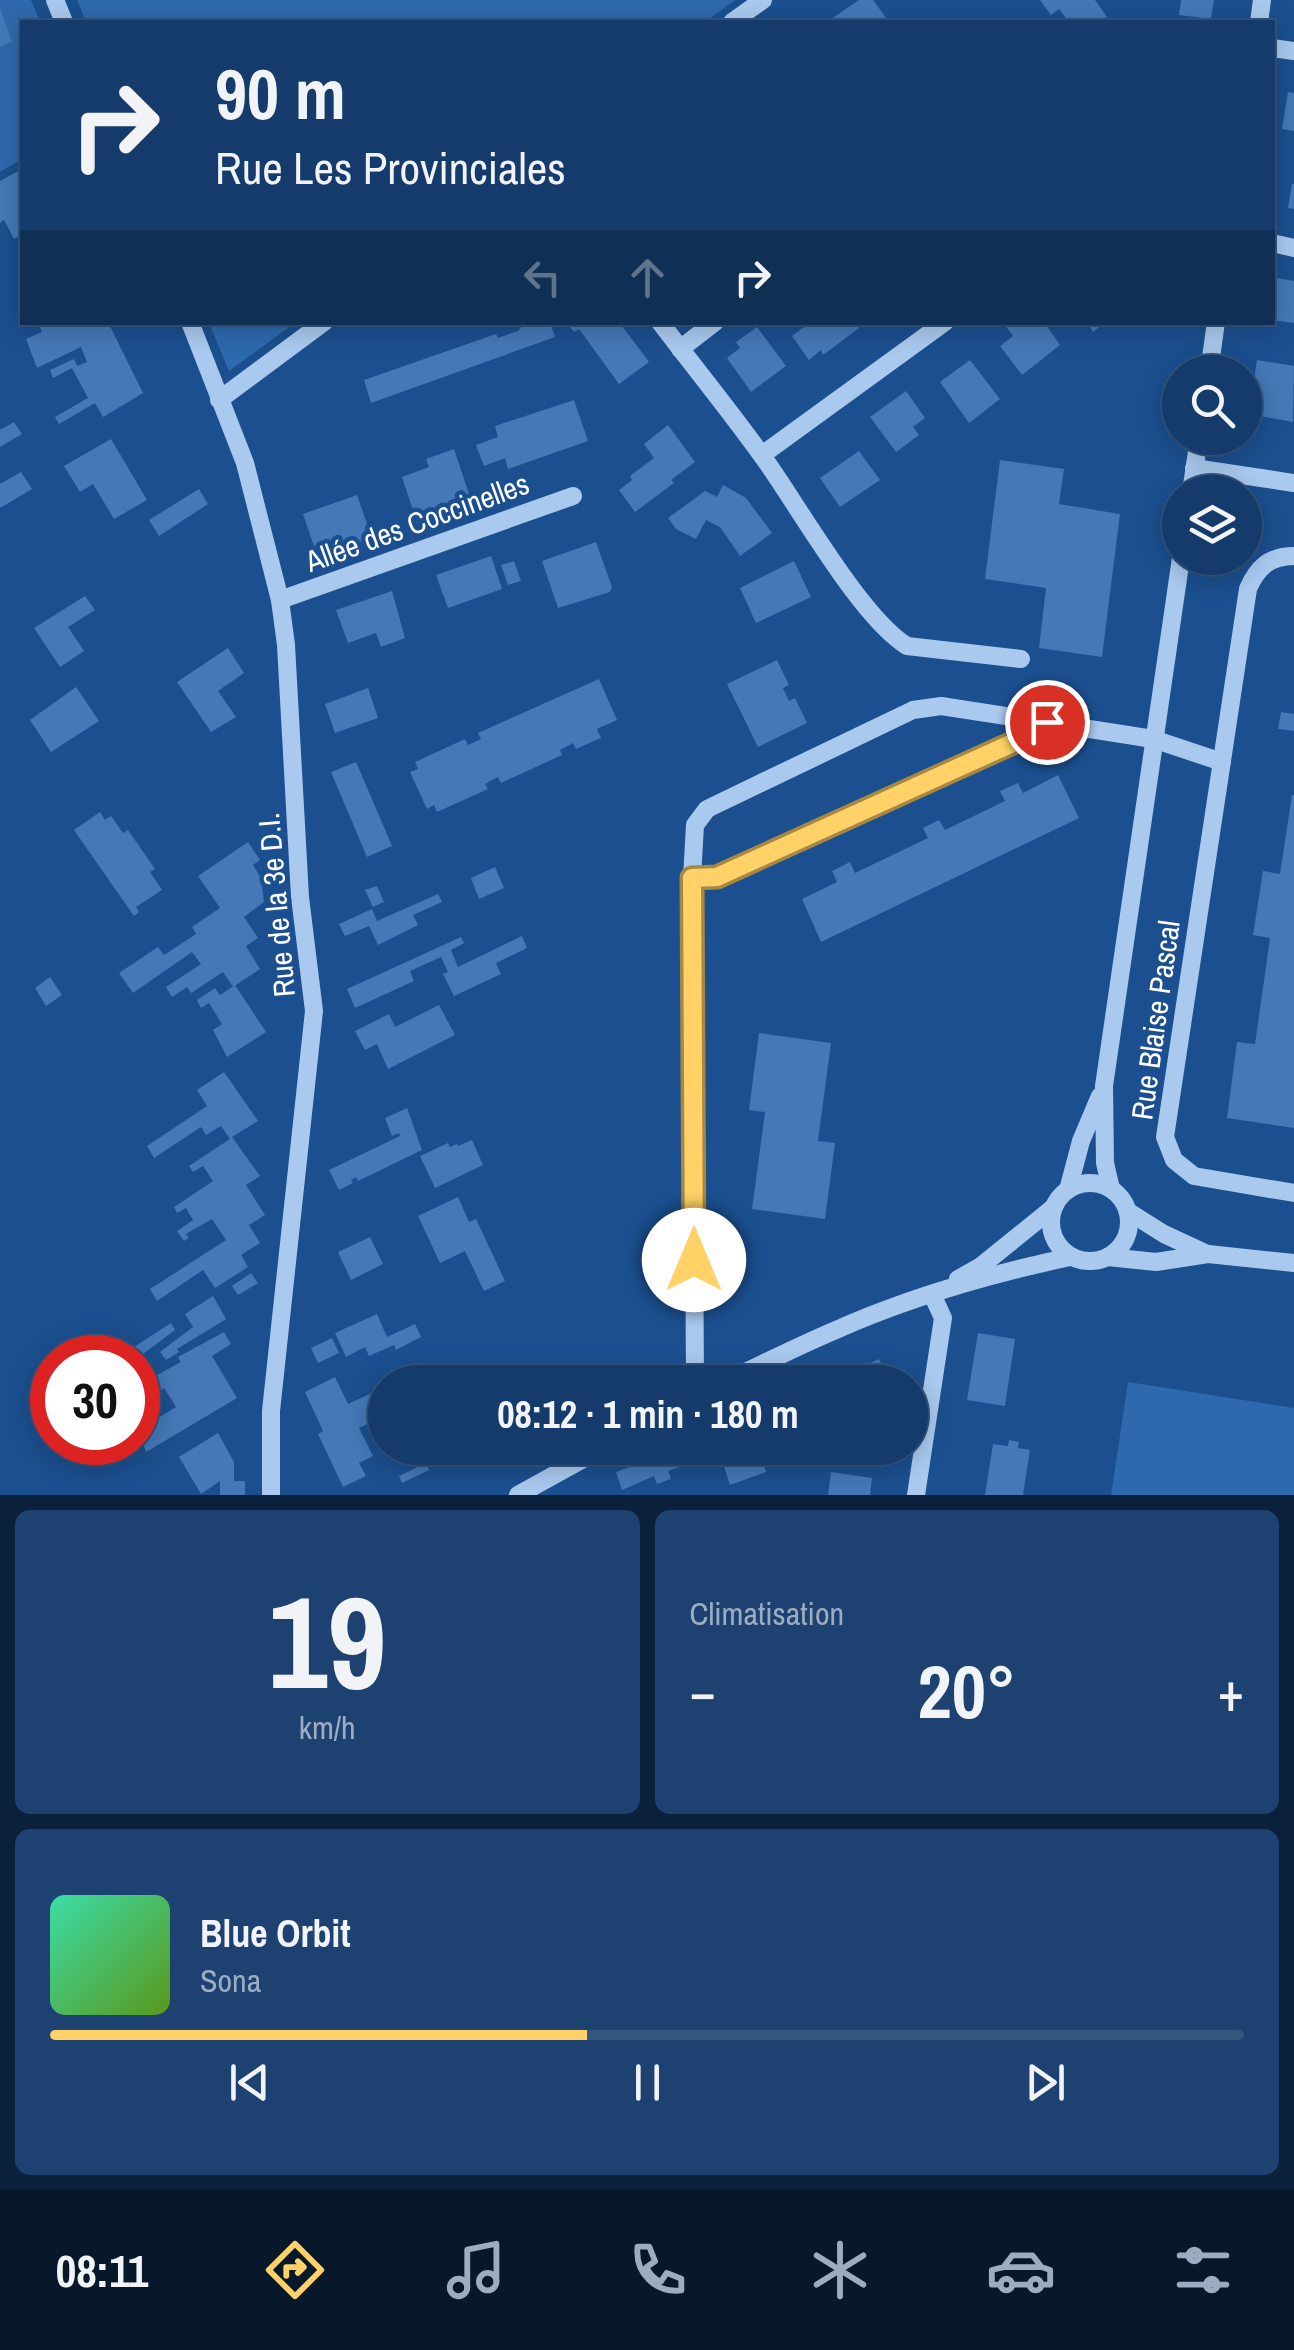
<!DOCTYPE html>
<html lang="fr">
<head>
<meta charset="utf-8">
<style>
  :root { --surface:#143b6b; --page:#1d4271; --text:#f1f3f6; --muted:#9dadc1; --line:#33557e; --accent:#ffd166 }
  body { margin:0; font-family:"Archivo Narrow",sans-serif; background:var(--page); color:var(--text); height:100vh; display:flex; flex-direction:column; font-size:38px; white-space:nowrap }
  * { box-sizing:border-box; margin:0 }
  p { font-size:32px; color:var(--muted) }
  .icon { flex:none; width:55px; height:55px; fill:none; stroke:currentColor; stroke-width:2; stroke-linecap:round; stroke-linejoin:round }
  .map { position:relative; height:1495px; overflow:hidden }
  .side { display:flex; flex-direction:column; gap:15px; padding:15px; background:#0b203b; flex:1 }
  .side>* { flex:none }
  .banner { position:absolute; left:20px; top:20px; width:1255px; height:305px; border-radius:0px; box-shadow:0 5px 25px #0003,0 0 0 2px var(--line); background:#143b6b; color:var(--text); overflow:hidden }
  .fabs { position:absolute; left:1162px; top:355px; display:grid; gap:20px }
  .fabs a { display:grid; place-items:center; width:100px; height:100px; border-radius:50%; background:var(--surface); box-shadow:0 5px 25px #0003,0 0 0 2px var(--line); font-size:50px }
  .speed { position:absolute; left:30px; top:1335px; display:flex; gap:20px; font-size:50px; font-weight:700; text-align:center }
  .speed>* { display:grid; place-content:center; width:130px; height:130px; border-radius:50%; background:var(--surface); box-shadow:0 5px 25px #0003,0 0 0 2px var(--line); line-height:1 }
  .speed .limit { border:15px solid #d22; background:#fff; color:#111 }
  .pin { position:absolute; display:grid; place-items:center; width:85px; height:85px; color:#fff; margin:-42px; border:5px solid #fff; border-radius:50%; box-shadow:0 2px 10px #0007 }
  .me { position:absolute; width:110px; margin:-55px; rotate:0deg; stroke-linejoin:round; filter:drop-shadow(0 0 8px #0008) }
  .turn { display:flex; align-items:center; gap:35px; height:210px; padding:0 30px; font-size:45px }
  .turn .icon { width:130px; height:130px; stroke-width:2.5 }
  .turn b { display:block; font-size:70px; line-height:85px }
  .lanes { display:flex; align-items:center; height:95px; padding:0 30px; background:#0003; justify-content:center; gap:50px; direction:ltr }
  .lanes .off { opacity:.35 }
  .big { font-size:75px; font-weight:800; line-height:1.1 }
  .side .tile { flex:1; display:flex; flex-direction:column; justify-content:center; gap:15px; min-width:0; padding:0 35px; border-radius:15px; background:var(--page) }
  .side .dial { align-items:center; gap:0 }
  .dial b { font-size:130px; line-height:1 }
  .song { display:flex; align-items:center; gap:30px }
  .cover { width:120px; height:120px; border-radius:15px; background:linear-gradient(135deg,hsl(160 70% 55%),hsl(90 70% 35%)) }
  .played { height:10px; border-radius:5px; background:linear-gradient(90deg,var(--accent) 45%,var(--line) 45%) }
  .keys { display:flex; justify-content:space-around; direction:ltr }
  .heat { display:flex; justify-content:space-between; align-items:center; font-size:55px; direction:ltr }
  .side .tiles { flex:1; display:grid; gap:15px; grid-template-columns:1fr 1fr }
  .tile:last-child { grid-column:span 2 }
  .trip { position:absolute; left:368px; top:1365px; width:560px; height:100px; border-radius:50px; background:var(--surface); box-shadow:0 5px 25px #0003,0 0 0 2px var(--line); font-weight:800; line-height:100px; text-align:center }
  .menu { display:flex; height:160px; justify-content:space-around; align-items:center; background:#08182b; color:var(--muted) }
  .menu .icon { width:70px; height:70px }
  .menu .current { color:var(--accent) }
  .menu b { font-size:45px; color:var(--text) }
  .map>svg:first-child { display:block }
  .green { fill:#2e69ad }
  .building { fill:#4478b7 }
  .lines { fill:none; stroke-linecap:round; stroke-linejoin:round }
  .minor { stroke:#a9c9ee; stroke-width:18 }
  .route-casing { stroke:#a68842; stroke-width:25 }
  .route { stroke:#ffd166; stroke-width:18 }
  .labels { text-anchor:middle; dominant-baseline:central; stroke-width:9; stroke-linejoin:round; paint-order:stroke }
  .street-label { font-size:30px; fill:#fff; stroke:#1b4f8f }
</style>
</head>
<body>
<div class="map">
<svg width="1294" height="1495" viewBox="0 0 1294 1495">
  <rect width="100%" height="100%" fill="#1b4f8f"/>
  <g class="green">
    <polygon points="0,0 31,0 40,22 22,22 22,159 0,172"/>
    <polygon points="77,0 735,0 705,22 86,22"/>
    <polygon points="209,323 295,323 229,371"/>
    <polygon points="1128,1382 1294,1408 1294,1495 1111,1495"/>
  </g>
  <g class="building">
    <polygon points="859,0 873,0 889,22 827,22"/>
    <polygon points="1040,0 1095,0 1107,17 1099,22 1069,22 1059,9 1051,15"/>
    <polygon points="1181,0 1214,0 1211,19 1179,15"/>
    <polygon points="0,8 12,42 0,47"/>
    <polygon points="1288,92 1294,93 1294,131 1282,129"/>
    <polygon points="22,169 22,234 14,239 4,220 0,223 0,181"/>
    <polygon points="1292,184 1294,184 1294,209 1288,208"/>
    <polygon points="1272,277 1294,281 1294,323 1272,320"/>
    <polygon points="38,322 108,322 143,393 103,417 95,403 59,424 55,417 88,398 72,368 53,378 50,370 74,359 77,366 87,362 81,347 37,368 26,339 42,332"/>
    <polygon points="525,322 550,322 555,337 371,403 364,380 496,334 498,338 518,331"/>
    <polygon points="566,322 619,322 649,362 619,384 579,329 574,332"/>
    <polygon points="800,322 855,322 859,328 823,355 821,350 809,360 792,336 804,327"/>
    <polygon points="1003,322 1044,322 1060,345 1022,375 1000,346 1013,336"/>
    <polygon points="1087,322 1106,322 1093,332"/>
    <polygon points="757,327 786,366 751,392 727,358 740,348 736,342"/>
    <polygon points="970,360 1000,399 969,423 940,382"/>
    <polygon points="1257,360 1294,366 1293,422 1249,414"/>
    <polygon points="906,391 925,418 913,427 919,435 896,452 870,417"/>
    <polygon points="574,400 588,441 508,469 505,458 484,466 476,445 498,437 495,426"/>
    <polygon points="14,422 22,434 0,447 0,430"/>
    <polygon points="668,425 695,462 671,480 674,483 635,512 619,490 632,480 630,476 654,458 644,444"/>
    <polygon points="111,439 147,500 114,519 93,484 80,492 64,466"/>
    <polygon points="454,449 472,503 417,523 402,477 429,467 426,459"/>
    <polygon points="859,451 880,480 840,507 820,478"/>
    <polygon points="1000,460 1064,469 1059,504 1120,514 1102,657 1039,648 1046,588 985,579"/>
    <polygon points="21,472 32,489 0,508 0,484"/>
    <polygon points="723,485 746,498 772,533 740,556 720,527 706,520 696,539 676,529 668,518 705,491 717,497"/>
    <polygon points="199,489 208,504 159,536 149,520"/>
    <polygon points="357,495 372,538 318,558 303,514"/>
    <polygon points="596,542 612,587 610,592 558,608 542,561"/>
    <polygon points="491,556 502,589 448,608 436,575"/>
    <polygon points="514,561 521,581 508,585 501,565"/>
    <polygon points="794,561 811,597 756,623 740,588"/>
    <polygon points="392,591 405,638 381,647 376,633 348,643 336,610"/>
    <polygon points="85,596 95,610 68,627 84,651 60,667 34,628"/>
    <polygon points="228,648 244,673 218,691 236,717 211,732 177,682"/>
    <polygon points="777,660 789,685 783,688 789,701 795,698 807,723 758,747 727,684"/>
    <polygon points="599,679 617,720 597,729 601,738 576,749 573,743 560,750 562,755 501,783 498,777 485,784 488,789 437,812 434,805 427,809 410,772 418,769 415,762 465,739 468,745 481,739 478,733"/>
    <polygon points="76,687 99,721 51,752 30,720"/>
    <polygon points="368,688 378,718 335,733 325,704"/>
    <polygon points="1281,712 1294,714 1294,731 1278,729"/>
    <polygon points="356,762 392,846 367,857 331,772"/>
    <polygon points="1058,775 1079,818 821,942 802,899 837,882 832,871 850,862 855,873 928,838 923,828 939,820 945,830 1005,801 1000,791 1018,783 1023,793"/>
    <polygon points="1292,795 1294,795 1294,1128 1227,1118 1237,1042 1255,1044 1270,938 1253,935 1263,871 1280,874"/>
    <polygon points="100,812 105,820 111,816 123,833 128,830 155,869 150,872 162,890 136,907 139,912 134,916 74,830"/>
    <polygon points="248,842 260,860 253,865 261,878 264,902 244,917 258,938 246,946 260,969 233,987 223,972 191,993 187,987 172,997 166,987 201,964 192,952 133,993 119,973 158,947 164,955 196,934 192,927 220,908 198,876"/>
    <polygon points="495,867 504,888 479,899 471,878"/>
    <polygon points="377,886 384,902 373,907 365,890"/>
    <polygon points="438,894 442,902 413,915 418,925 378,945 369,926 345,936 339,924 372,909 377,921"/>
    <polygon points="522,936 527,948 496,963 501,974 454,996 443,974 448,972 441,957 410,971 414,981 355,1008 347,989 461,937 464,943 451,950 458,967"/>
    <polygon points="50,977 62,995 46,1006 35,988"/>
    <polygon points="235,985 266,1032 227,1057 213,1030 222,1024 209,1003 201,1008 197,1000 215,988 220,995"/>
    <polygon points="439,1005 455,1035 388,1069 377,1044 365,1050 355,1031 389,1014 395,1027"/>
    <polygon points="759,1033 831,1043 818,1141 835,1143 825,1219 752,1209 765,1112 749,1110"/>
    <polygon points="224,1072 258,1121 232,1137 260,1176 246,1185 265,1215 249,1225 260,1243 241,1255 248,1267 215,1288 203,1270 157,1301 150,1289 226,1240 212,1219 186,1234 189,1238 184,1241 177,1231 193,1220 186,1208 177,1213 174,1207 213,1181 203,1166 193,1172 189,1166 230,1139 221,1126 206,1135 201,1127 154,1158 147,1146 207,1106 197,1090"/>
    <polygon points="407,1108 422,1150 358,1181 356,1177 351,1180 353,1183 339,1190 329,1170 400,1136 399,1133 392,1136 385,1118"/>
    <polygon points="472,1140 483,1165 435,1188 420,1156 448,1143 450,1147 457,1144 458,1146"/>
    <polygon points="458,1197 469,1222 476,1219 505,1281 484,1291 465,1251 440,1263 418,1216"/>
    <polygon points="370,1237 383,1264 351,1280 338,1252"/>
    <polygon points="251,1273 258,1283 238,1295 232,1286"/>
    <polygon points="213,1296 226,1319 177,1349 179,1352 166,1360 160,1352 193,1327 185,1314"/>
    <polygon points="377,1314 387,1337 415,1324 421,1337 396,1350 394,1345 369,1356 365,1347 346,1357 335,1333"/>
    <polygon points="171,1323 175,1330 139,1357 144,1366 138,1370 138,1358 117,1358"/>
    <polygon points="224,1332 231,1344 212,1356 237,1398 146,1452 138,1430 176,1407 164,1388 138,1404 138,1394 151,1386 148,1380 181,1362 178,1357"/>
    <polygon points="978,1333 1015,1339 1005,1406 967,1400"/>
    <polygon points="332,1338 339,1353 318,1363 311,1348"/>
    <polygon points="879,1359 890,1382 828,1382"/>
    <polygon points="655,1369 655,1382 643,1382 640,1376"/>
    <polygon points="335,1377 348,1404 385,1387 385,1415 359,1428 373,1456 359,1463 366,1476 343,1487 318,1434 323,1431 305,1392"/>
    <polygon points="218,1433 234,1462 234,1481 245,1481 245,1495 220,1495 220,1481 201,1494 179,1457"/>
    <polygon points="1009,1440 1019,1442 1018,1448 1030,1450 1023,1495 985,1495 993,1444 1008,1446"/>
    <polygon points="718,1448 758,1448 766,1472 730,1485"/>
    <polygon points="673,1451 679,1467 668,1471 671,1479 657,1484 654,1476 622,1490 616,1472"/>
    <polygon points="426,1463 429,1470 402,1483 399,1476"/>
    <polygon points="831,1472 872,1478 870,1495 828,1495"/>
  </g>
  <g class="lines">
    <g class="minor">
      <polyline points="55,0 64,22"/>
      <polyline points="732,22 763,0"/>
      <polyline points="1259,22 1262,0"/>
      <polyline points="1272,48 1294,51"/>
      <polyline points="1272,243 1294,248"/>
      <polyline points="190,322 245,463 280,600 286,645 300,897 314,1011 271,1411 271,1495"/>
      <path d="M660 322C694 367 730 411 763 457 798 505 860 617 907 646L1021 659"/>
      <polyline points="680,349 715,322"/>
      <polyline points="1209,372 1216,322"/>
      <polyline points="219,400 324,322"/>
      <polyline points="762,455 945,322"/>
      <polyline points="1194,468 1294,483"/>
      <polyline points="1191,492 1199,438"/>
      <path d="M1294 556C1269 556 1257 568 1248 589L1165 1137 1174 1160 1194 1176 1294 1193"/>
      <polyline points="280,600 573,496"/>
      <polyline points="692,878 695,825 707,809 913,710 941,706 1128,735 1153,739 1222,762"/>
      <circle cx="1090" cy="1222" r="39"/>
      <polyline points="1111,1189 1105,1163 1104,1086 1181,558"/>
      <polyline points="1068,1190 1081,1141 1100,1096"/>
      <polyline points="1129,1212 1164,1234 1207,1254"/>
      <polyline points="1108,1257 1156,1262 1208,1254 1294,1263"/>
      <polyline points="958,1279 981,1266 1054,1207"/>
      <polyline points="695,1382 692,878 717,877 1028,735 1034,720"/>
      <path d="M724 1382C761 1365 798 1346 836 1330 910 1297 991 1274 1070 1257"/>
      <polyline points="518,1495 603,1448"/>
      <polyline points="916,1495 943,1318 932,1294"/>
    </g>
  </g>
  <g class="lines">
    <g class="route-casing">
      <polyline id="route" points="694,1260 692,878 717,877 1028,736 1034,720 1047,722"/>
    </g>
    <use href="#route" class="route"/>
  </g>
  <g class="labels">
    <g class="street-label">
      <text transform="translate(417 522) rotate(-20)">Allée des Coccinelles</text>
      <text transform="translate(276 905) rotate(-95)">Rue de la 3e D.I.</text>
      <text transform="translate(1155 1020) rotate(-82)">Rue Blaise Pascal</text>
    </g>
  </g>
</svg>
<div class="fabs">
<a><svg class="icon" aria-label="search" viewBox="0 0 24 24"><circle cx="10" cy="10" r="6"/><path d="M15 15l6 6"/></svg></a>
<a><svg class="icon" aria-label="layers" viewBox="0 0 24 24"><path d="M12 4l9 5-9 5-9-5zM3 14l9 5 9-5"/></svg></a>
</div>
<div class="speed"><div class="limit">30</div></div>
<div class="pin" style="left:1047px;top:722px;background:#d93025"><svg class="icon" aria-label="arrive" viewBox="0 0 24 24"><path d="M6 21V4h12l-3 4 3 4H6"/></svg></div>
<svg class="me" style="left:694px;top:1260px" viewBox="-20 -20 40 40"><circle r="19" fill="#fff"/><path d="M0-13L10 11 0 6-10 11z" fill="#ffd166"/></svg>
<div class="trip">08:12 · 1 min · 180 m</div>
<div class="banner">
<div class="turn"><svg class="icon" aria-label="right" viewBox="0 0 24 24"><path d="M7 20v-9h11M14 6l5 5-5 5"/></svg><div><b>90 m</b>Rue Les Provinciales</div></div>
<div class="lanes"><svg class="icon off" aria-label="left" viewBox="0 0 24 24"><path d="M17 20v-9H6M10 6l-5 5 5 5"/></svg><svg class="icon off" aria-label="ahead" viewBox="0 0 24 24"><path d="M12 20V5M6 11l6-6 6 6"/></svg><svg class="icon" aria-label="right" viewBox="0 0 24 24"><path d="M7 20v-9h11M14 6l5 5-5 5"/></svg></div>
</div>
</div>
<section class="side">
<div class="tiles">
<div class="tile dial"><b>19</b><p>km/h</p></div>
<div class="tile"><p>Climatisation</p>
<div class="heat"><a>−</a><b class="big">20°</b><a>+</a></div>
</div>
<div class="tile">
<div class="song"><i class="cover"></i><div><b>Blue Orbit</b><p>Sona</p></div></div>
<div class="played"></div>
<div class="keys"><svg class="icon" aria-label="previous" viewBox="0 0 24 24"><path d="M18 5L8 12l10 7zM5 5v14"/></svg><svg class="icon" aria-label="pause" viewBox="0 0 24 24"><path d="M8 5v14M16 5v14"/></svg><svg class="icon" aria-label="next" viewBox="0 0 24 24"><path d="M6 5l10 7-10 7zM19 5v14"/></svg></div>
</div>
</div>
</section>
<nav class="menu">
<b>08:11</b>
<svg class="icon current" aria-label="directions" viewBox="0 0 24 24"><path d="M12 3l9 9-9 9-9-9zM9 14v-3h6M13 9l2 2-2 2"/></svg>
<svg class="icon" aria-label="music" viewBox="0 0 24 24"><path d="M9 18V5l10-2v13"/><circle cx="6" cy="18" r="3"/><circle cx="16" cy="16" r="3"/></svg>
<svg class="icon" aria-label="phone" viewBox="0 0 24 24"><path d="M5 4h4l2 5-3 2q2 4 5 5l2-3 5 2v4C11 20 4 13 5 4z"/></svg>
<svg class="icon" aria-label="climate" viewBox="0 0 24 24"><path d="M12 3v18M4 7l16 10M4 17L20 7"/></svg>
<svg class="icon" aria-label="car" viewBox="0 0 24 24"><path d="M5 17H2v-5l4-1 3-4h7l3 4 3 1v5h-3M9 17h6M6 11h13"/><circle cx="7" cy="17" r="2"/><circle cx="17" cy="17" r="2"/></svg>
<svg class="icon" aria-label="filters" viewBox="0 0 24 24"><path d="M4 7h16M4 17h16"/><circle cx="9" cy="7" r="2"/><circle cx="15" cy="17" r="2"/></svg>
</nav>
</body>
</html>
